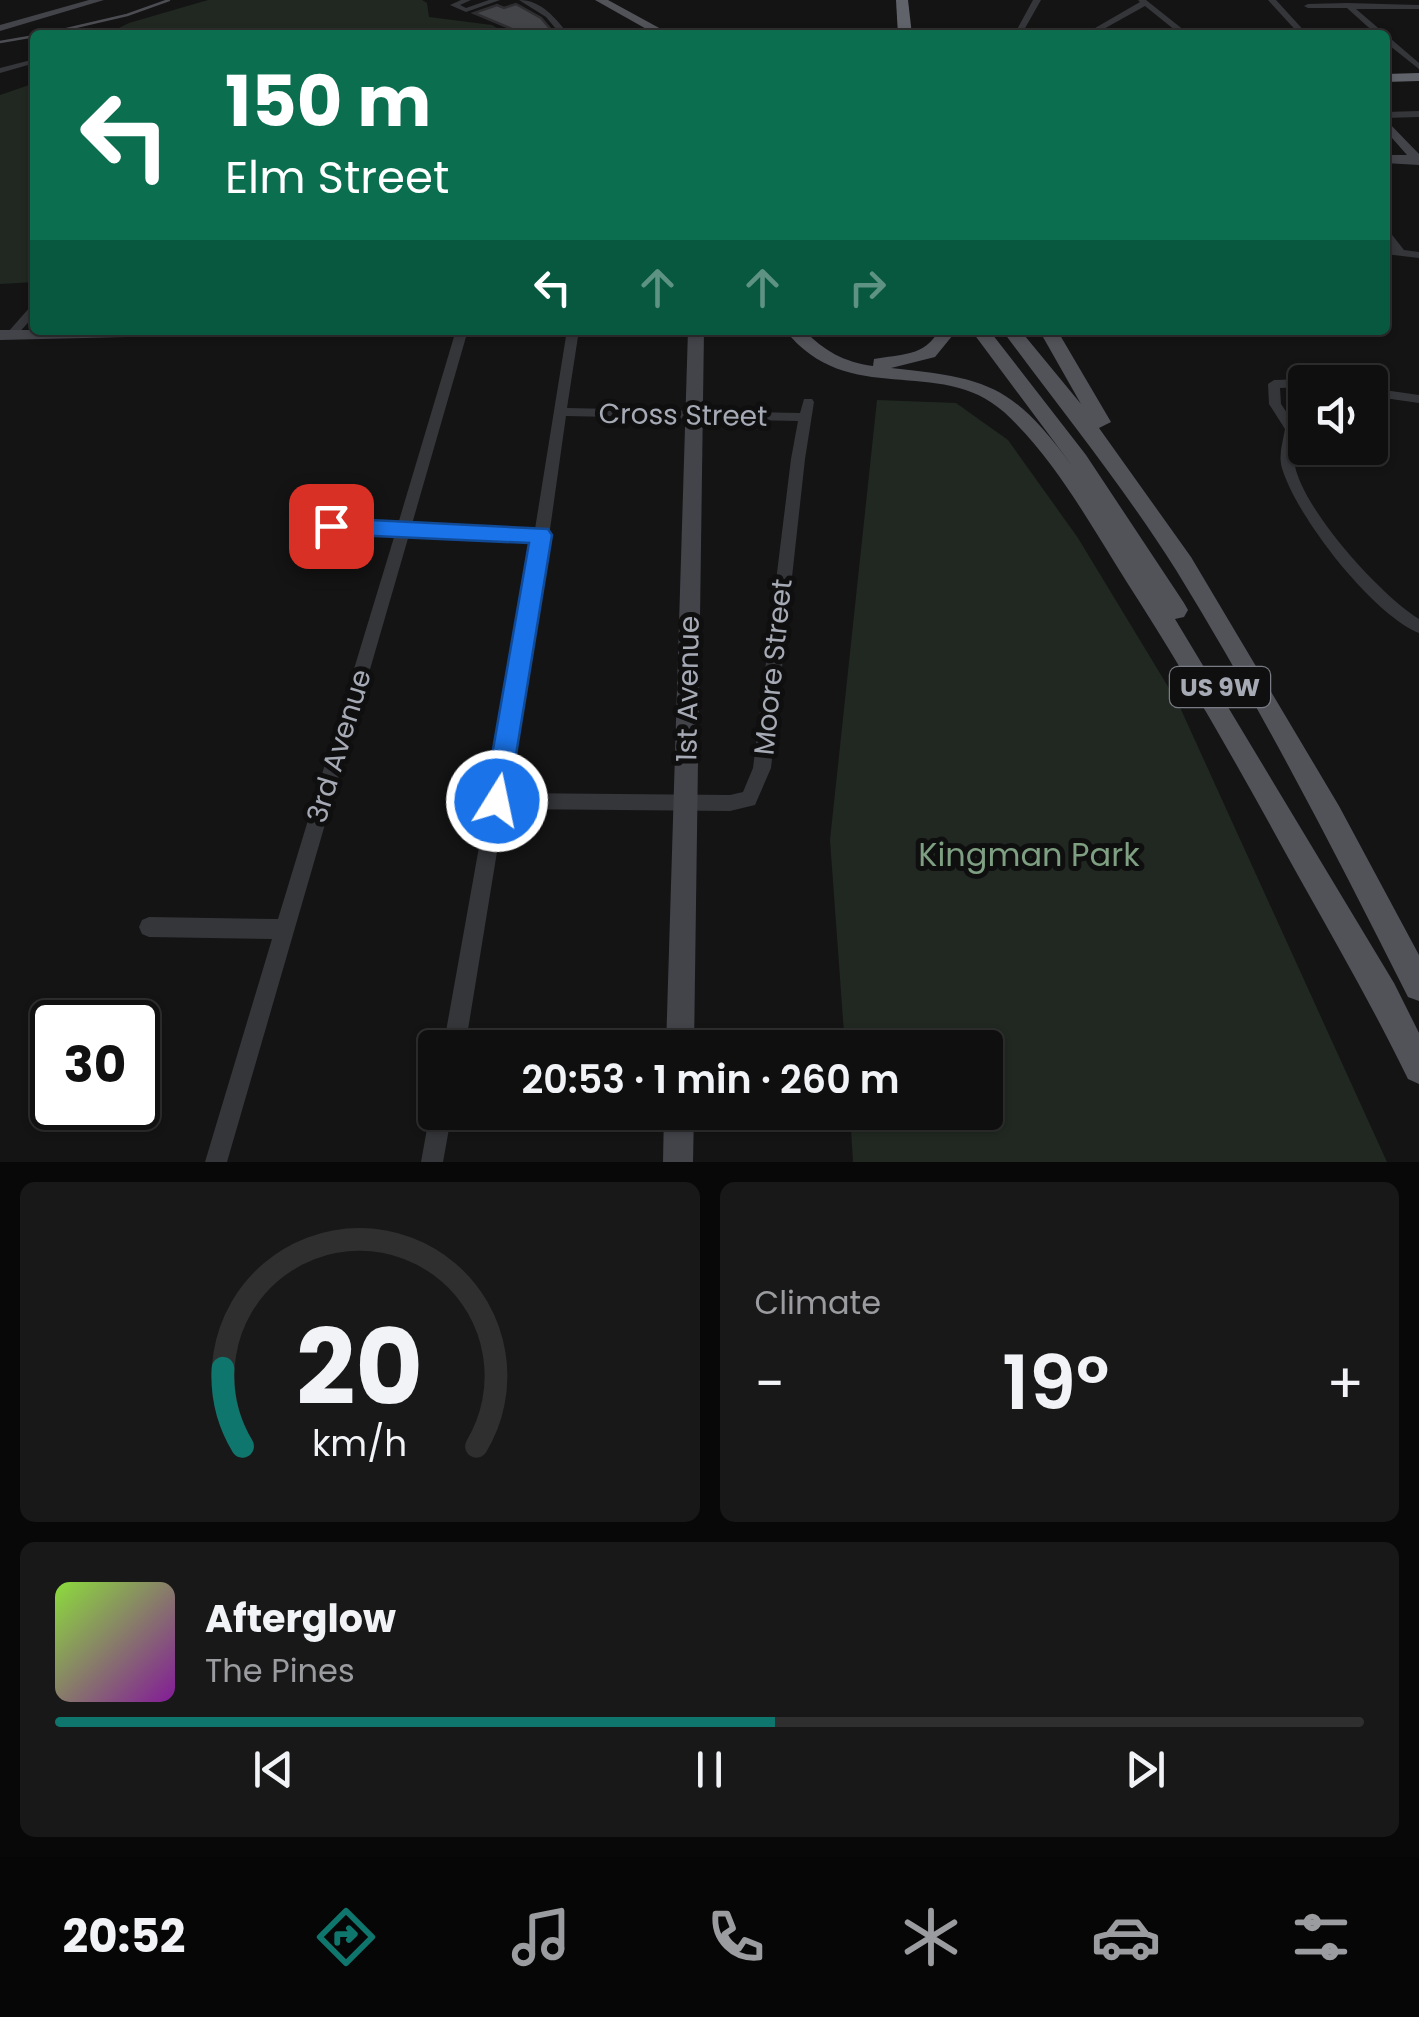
<!DOCTYPE html>
<html lang="en">
<head>
<meta charset="utf-8">
<style>
  :root { --surface:#0f0f10; --page:#181819; --text:#f1f3f6; --muted:#9b9c9f; --line:#2f2f30; --accent:#0f766e }
  body { margin:0; font-family:Poppins,sans-serif; background:var(--page); color:var(--text); height:100vh; display:flex; flex-direction:column; font-size:38px; white-space:nowrap }
  * { box-sizing:border-box; margin:0 }
  p { font-size:32px; color:var(--muted) }
  .icon { flex:none; width:55px; height:55px; fill:none; stroke:currentColor; stroke-width:2; stroke-linecap:round; stroke-linejoin:round }
  .map { position:relative; height:1162px; overflow:hidden }
  .side { display:flex; flex-direction:column; gap:20px; padding:20px; background:#080809; flex:1 }
  .side>* { flex:none }
  .hud { position:absolute; left:30px; top:30px; width:1360px; height:305px; border-radius:10px; box-shadow:0 2px 8px #0004,0 0 0 2px var(--line); background:#0b6e4f; color:#fff; overflow:hidden }
  .tools { position:absolute; left:1288px; top:365px; display:grid; gap:20px }
  .tools a { display:grid; place-items:center; width:100px; height:100px; border-radius:10px; background:var(--surface); box-shadow:0 2px 8px #0004,0 0 0 2px var(--line); font-size:50px }
  .speed { position:absolute; left:30px; top:1000px; display:flex; gap:20px; font-size:50px; font-weight:700; text-align:center }
  .speed>* { display:grid; place-content:center; width:130px; height:130px; border-radius:50%; background:var(--surface); box-shadow:0 2px 8px #0004,0 0 0 2px var(--line); line-height:1 }
  .speed .limit { border:5px solid #111; border-radius:15px; background:#fff; color:#111 }
  .pin { position:absolute; display:grid; place-items:center; width:85px; height:85px; color:#fff; margin:-42px; border-radius:20px; box-shadow:0 5px 15px #0006 }
  .me { position:absolute; width:110px; margin:-55px; rotate:10deg; stroke-linejoin:round; filter:drop-shadow(0 0 8px #0008) }
  .turn { display:flex; align-items:center; gap:35px; height:210px; padding:0 30px; font-size:45px }
  .turn .icon { width:130px; height:130px; stroke-width:2.5 }
  .turn b { display:block; font-size:70px; line-height:85px }
  .lanes { display:flex; align-items:center; height:95px; padding:0 30px; background:#0003; justify-content:center; gap:50px; direction:ltr }
  .lanes .off { opacity:.35 }
  .big { font-size:75px; font-weight:600; line-height:1.1 }
  .side .tile { flex:1; display:flex; flex-direction:column; justify-content:center; gap:15px; min-width:0; padding:0 35px; border-radius:15px; background:var(--page) }
  .side .dial { align-items:center; gap:0 }
  .dial svg { height:260px; overflow:visible; fill:none; stroke:var(--line); stroke-width:7; stroke-linecap:round; text-anchor:middle }
  .dial text { fill:var(--text); stroke:none }
  .song { display:flex; align-items:center; gap:30px }
  .cover { width:120px; height:120px; border-radius:15px; background:linear-gradient(135deg,hsl(90 70% 55%),hsl(290 70% 35%)) }
  .played { height:10px; border-radius:5px; background:linear-gradient(90deg,var(--accent) 55%,var(--line) 55%) }
  .keys { display:flex; justify-content:space-around; direction:ltr }
  .heat { display:flex; justify-content:space-between; align-items:center; font-size:55px; direction:ltr }
  .side .tiles { flex:1; display:grid; gap:20px; grid-template-columns:1fr 1fr }
  .tile:last-child { grid-column:span 2 }
  .trip { position:absolute; left:418px; top:1030px; width:585px; height:100px; border-radius:10px; background:var(--surface); box-shadow:0 2px 8px #0004,0 0 0 2px var(--line); font-weight:600; line-height:100px; text-align:center }
  .dock { display:flex; height:160px; justify-content:space-around; align-items:center; background:#060606; color:var(--muted) }
  .dock .icon { width:70px; height:70px }
  .dock .selected { color:var(--accent) }
  .dock b { font-size:45px; color:var(--text) }
  .map>svg:first-child { display:block }
  .green { fill:#202821 }
  .building { fill:#434448; stroke:#2e2e31; stroke-width:2.5 }
  .lines { fill:none; stroke-linecap:round; stroke-linejoin:round }
  .street { fill:#35363a; fill-rule:evenodd }
  .secondary { fill:#43444a; fill-rule:evenodd }
  .primary { fill:#515359; fill-rule:evenodd }
  .highway { fill:#61636b; fill-rule:evenodd }
  .tram { stroke:#4c4d53; stroke-width:2.5 }
  .route { fill:#1a73e8; stroke:#114b97; stroke-width:2.5 }
  .labels { text-anchor:middle; dominant-baseline:central; stroke-width:10; stroke-linejoin:round; paint-order:stroke }
  .shield { fill:#0f0f10; stroke:#797c84; stroke-width:2.5 }
  .shield-label { font-size:25px; font-weight:bold; fill:#a6aab5 }
  .street-label { font-size:28px; fill:#a6aab5; stroke:#0f0f10 }
  .near-park-label { font-size:32px; fill:#7e9f81; stroke:#0f0f10 }
</style>
</head>
<body>
<div class="map">
<svg width="1419" height="1162" viewBox="0 0 1419 1162">
  <rect width="100%" height="100%" fill="#141415"/>
  <g class="green">
    <polygon points="208,0 422,0 427,3 429,17 492,25 500,30 500,34 105,35 129,23"/>
    <polygon points="35,83 35,282 0,284 0,95"/>
    <polygon points="877,400 956,403 1008,440 1078,538 1178,703 1387,1162 853,1162 850,1113 985,1112 985,1048 845,1047 830,840"/>
  </g>
  <polygon class="building" points="516,4 541,18 553,32 526,35 474,13 497,5 504,8"/>
  <g class="lines">
    <g class="street">
      <polygon points="461,0 471,0 460,5 466,8 489,0 500,0 466,12 450,5"/>
      <path d="M519 0C542 0 556 19 569 35H561L546 17Z"/>
      <polygon points="1033,0 1041,0 1024,30 1050,35 1014,35"/>
      <polygon points="1138,0 1146,0 1190,35 1181,35 1145,6 1093,35 1083,35 1140,2"/>
      <polygon points="1268,0 1276,0 1308,35 1300,35"/>
      <polygon points="1347,3 1419,5 1419,9 1356,9 1419,63 1419,69 1385,42 1385,35 1377,35 1347,8 1308,8 1304,6 1308,4"/>
      <polygon points="35,59 35,63 0,73 0,68"/>
      <polygon points="1419,111 1419,117 1385,118 1385,112"/>
      <polygon points="1385,230 1389,231 1404,250 1419,252 1419,258 1385,254 1385,248 1392,249 1385,240"/>
      <polygon points="35,305 35,315 16,336 8,336 8,332 31,306"/>
      <path d="M456 330H468L412 524 535 529 567 330H579L567 408 800 413 804 399H812L814 402 805 459 771 768 755 805 730 811 504 809 465 1048H443L534 540 409 535 227 1162H205L272 939 149 937 142 934 139 927 142 920 149 917 278 919 395 534 331 531 324 526 331 521 398 524ZM566 416 798 421 791 459 753 768 743 792 730 795 507 793 542 586Z"/>
      <path d="M1305 379 1311 382H1305V387L1280 388 1281 404 1298 429C1296 439 1293 450 1294 460 1298 505 1381 596 1419 619V633C1372 614 1296 516 1282 468 1278 455 1283 442 1285 429L1269 404 1268 384 1274 380Z"/>
      <polygon points="1370,388 1419,395 1419,403 1370,396"/>
      <polygon points="435,1103 435,1112 452,1112 443,1162 421,1162 430,1112"/>
    </g>
    <g class="secondary">
      <polygon points="89,0 104,0 0,31 0,25"/>
      <polygon points="1385,119 1419,154 1419,165 1385,163 1385,155 1407,155 1385,130"/>
      <polygon points="0,330 219,330 211,335 0,340"/>
      <polygon points="688,330 704,330 694,1048 666,1048"/>
      <polygon points="664,1112 694,1112 693,1162 663,1162"/>
    </g>
    <g class="primary">
      <polygon points="595,0 608,0 672,35 657,35"/>
      <path d="M785 330H804C824 351 844 362 873 366L874 359C900 354 925 357 939 330H957L935 357 891 368C990 378 1013 386 1073 467L971 330H989L1086 455 1184 603 1188 610 1184 617 1175 619 1394 983 1419 1033V1084L1408 1079C1375 1011 1337 945 1300 879 1245 779 1190 680 1128 584 1091 526 1056 460 1004 412 939 354 848 410 785 330Z"/>
      <path d="M1002 330H1020L1081 404 1039 330H1057L1111 422 1099 428 1191 557 1339 806 1419 955V1001L1408 997C1335 852 1261 708 1176 570 1123 486 1061 410 1002 330Z"/>
    </g>
    <g class="highway">
      <polygon points="896,0 908,0 912,35 898,35"/>
      <polygon points="1419,73 1419,81 1385,82 1385,74"/>
    </g>
    <g class="tram">
      <polyline points="41,35 127,15 169,0"/>
      <polyline points="0,42 35,36"/>
    </g>
  </g>
  <polygon class="route" points="331,518 548,529 552,535 507,810 497,813 488,810 484,801 529,543 331,534 320,526"/>
  <g class="labels">
    <rect class="shield" x="1170" y="667" width="100" height="40" rx="8"/>
    <g class="shield-label">
      <text x="1220" y="687">US 9W</text>
    </g>
    <g class="street-label">
      <text transform="translate(683 415) rotate(1)">Cross Street</text>
      <text transform="translate(773 667) rotate(-84)">Moore Street</text>
      <text transform="translate(688 689) rotate(-89)">1st Avenue</text>
      <text transform="translate(339 746) rotate(-73)">3rd Avenue</text>
    </g>
    <g class="near-park-label">
      <text x="1029" y="854">Kingman Park</text>
    </g>
  </g>
</svg>
<div class="tools">
<a><svg class="icon" aria-label="sound" viewBox="0 0 24 24"><path d="M4 9h4l5-4v14l-5-4H4zM17 9q2 3 0 6"/></svg></a>
</div>
<div class="speed"><div class="limit">30</div></div>
<div class="pin" style="left:331px;top:526px;background:#d93025"><svg class="icon" aria-label="arrive" viewBox="0 0 24 24"><path d="M6 21V4h12l-3 4 3 4H6"/></svg></div>
<svg class="me" style="left:497px;top:801px" viewBox="-20 -20 40 40"><circle r="17" fill="#1a73e8" stroke="#fff" stroke-width="3"/><path d="M0-11L8 9 0 5-8 9z" fill="#fff"/></svg>
<div class="trip">20:53 · 1 min · 260 m</div>
<div class="hud">
<div class="turn"><svg class="icon" aria-label="left" viewBox="0 0 24 24"><path d="M17 20v-9H6M10 6l-5 5 5 5"/></svg><div><b>150 m</b>Elm Street</div></div>
<div class="lanes"><svg class="icon" aria-label="left" viewBox="0 0 24 24"><path d="M17 20v-9H6M10 6l-5 5 5 5"/></svg><svg class="icon off" aria-label="ahead" viewBox="0 0 24 24"><path d="M12 20V5M6 11l6-6 6 6"/></svg><svg class="icon off" aria-label="ahead" viewBox="0 0 24 24"><path d="M12 20V5M6 11l6-6 6 6"/></svg><svg class="icon off" aria-label="right" viewBox="0 0 24 24"><path d="M7 20v-9h11M14 6l5 5-5 5"/></svg></div>
</div>
</div>
<section class="side">
<div class="tiles">
<div class="tile dial"><svg viewBox="0 0 100 80">
<path d="M14 69A42 42 0 1 1 86 69"/>
<path d="M14 69A42 42 0 0 1 8 45" stroke="#0f766e"/>
<text x="50" y="56" font-size="32" font-weight="700">20</text>
<text x="50" y="72" font-size="11">km/h</text>
</svg></div>
<div class="tile"><p>Climate</p>
<div class="heat"><a>−</a><b class="big">19°</b><a>+</a></div>
</div>
<div class="tile">
<div class="song"><i class="cover"></i><div><b>Afterglow</b><p>The Pines</p></div></div>
<div class="played"></div>
<div class="keys"><svg class="icon" aria-label="previous" viewBox="0 0 24 24"><path d="M18 5L8 12l10 7zM5 5v14"/></svg><svg class="icon" aria-label="pause" viewBox="0 0 24 24"><path d="M8 5v14M16 5v14"/></svg><svg class="icon" aria-label="next" viewBox="0 0 24 24"><path d="M6 5l10 7-10 7zM19 5v14"/></svg></div>
</div>
</div>
</section>
<nav class="dock">
<b>20:52</b>
<svg class="icon selected" aria-label="directions" viewBox="0 0 24 24"><path d="M12 3l9 9-9 9-9-9zM9 14v-3h6M13 9l2 2-2 2"/></svg>
<svg class="icon" aria-label="music" viewBox="0 0 24 24"><path d="M9 18V5l10-2v13"/><circle cx="6" cy="18" r="3"/><circle cx="16" cy="16" r="3"/></svg>
<svg class="icon" aria-label="phone" viewBox="0 0 24 24"><path d="M5 4h4l2 5-3 2q2 4 5 5l2-3 5 2v4C11 20 4 13 5 4z"/></svg>
<svg class="icon" aria-label="climate" viewBox="0 0 24 24"><path d="M12 3v18M4 7l16 10M4 17L20 7"/></svg>
<svg class="icon" aria-label="car" viewBox="0 0 24 24"><path d="M5 17H2v-5l4-1 3-4h7l3 4 3 1v5h-3M9 17h6M6 11h13"/><circle cx="7" cy="17" r="2"/><circle cx="17" cy="17" r="2"/></svg>
<svg class="icon" aria-label="filters" viewBox="0 0 24 24"><path d="M4 7h16M4 17h16"/><circle cx="9" cy="7" r="2"/><circle cx="15" cy="17" r="2"/></svg>
</nav>
</body>
</html>
